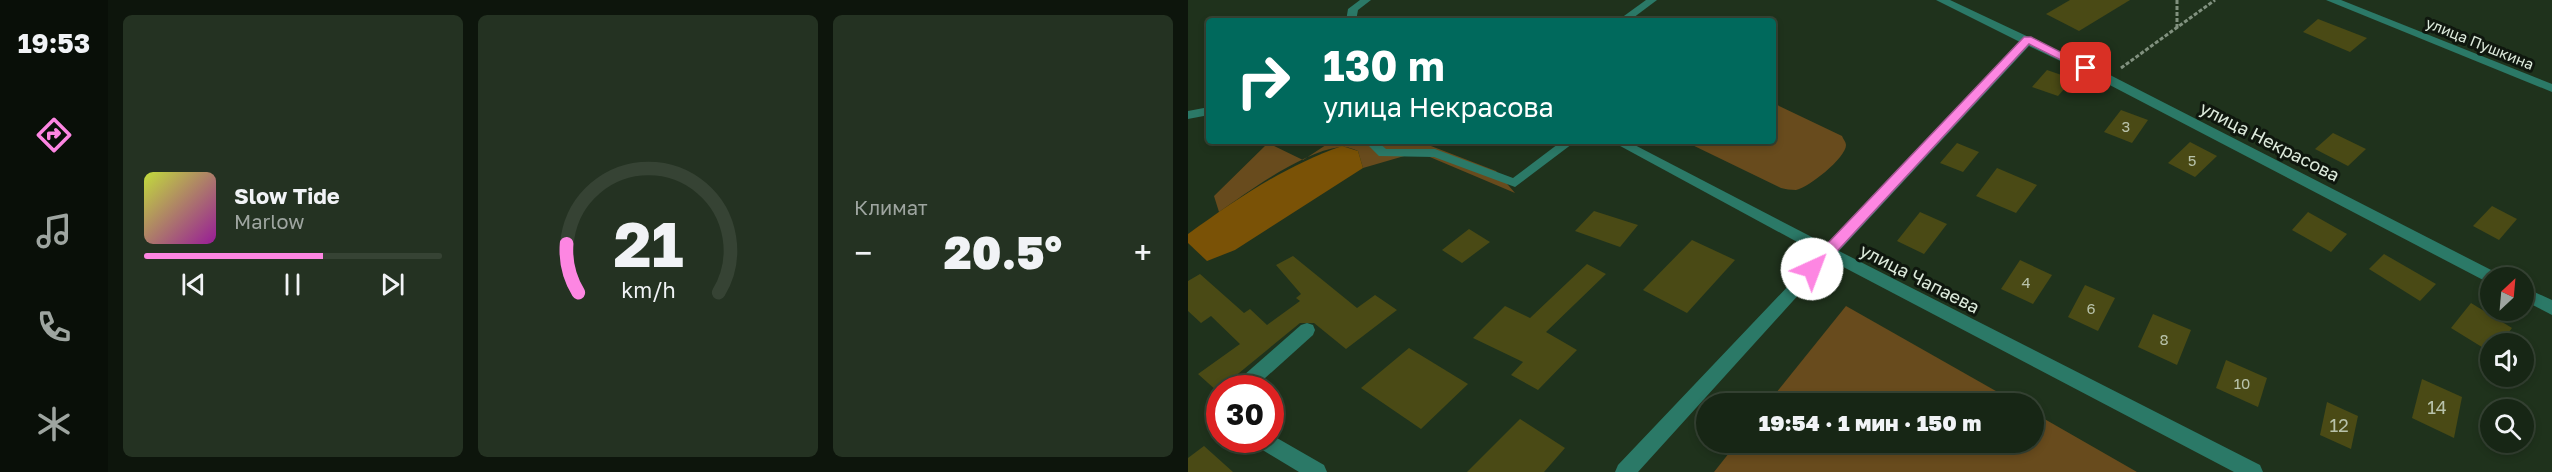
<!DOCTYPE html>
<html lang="ru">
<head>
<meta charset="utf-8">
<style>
  :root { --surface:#172615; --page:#243222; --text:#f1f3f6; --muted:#9ea5a0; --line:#364334; --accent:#fd86e2 }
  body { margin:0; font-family:"Golos Text",sans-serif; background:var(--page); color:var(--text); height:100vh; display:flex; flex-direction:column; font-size:22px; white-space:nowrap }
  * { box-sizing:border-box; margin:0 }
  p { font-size:20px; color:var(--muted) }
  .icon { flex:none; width:33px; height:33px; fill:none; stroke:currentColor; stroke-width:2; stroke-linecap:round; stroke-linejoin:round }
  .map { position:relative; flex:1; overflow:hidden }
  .side { display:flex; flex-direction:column; gap:15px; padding:15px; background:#0d150c; width:1080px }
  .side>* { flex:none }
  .banner { position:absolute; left:18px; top:18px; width:570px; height:126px; border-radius:6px; box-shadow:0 3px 9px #0003,0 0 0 2px var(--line); background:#00695c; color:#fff; overflow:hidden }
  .needle { width:39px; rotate:26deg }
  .fabs { position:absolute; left:1292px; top:267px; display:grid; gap:12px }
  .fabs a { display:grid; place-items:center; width:54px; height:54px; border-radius:50%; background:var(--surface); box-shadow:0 3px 9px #0003,0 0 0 2px var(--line); font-size:30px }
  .speed { position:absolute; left:18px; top:375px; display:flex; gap:12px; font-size:30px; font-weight:700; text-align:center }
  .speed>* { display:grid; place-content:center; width:78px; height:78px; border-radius:50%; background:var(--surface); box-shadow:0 3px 9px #0003,0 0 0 2px var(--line); line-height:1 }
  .speed .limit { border:9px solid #d22; background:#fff; color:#111 }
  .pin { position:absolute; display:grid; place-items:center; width:51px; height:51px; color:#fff; margin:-26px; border-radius:12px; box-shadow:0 3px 9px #0006 }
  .me { position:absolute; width:66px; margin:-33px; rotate:43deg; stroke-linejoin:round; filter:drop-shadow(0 0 4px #0008) }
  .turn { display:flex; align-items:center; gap:21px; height:126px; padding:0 18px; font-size:27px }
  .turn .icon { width:78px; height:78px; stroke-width:2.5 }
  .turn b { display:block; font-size:42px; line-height:51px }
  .big { font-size:45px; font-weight:800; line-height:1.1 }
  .side .tile { flex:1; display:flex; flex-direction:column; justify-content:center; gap:9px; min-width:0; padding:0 21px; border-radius:9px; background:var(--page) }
  .side .dial { align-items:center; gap:0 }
  .dial svg { height:156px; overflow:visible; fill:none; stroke:var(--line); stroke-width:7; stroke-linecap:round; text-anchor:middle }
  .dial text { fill:var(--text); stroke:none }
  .song { display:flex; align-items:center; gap:18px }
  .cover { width:72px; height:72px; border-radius:9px; background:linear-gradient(135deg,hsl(70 70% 55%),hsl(300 70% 35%)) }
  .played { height:6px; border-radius:3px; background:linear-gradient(90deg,var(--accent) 60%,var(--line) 60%) }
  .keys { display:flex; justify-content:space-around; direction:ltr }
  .heat { display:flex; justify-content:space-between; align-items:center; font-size:33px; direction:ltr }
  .side .tiles { flex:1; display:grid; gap:15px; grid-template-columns:repeat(3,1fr) }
  .trip { position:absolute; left:508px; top:393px; width:348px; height:60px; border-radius:30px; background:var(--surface); box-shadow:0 3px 9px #0003,0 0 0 2px var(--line); font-weight:800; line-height:60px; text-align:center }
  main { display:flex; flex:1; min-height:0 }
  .tabs { display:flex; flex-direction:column; width:108px; justify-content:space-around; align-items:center; background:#090f08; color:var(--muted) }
  .tabs .icon { width:42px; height:42px }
  .tabs .active { color:var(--accent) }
  .tabs b { font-size:27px; color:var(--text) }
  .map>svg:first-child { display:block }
  .green { fill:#684b1d }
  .forest { fill:#7a5206 }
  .building { fill:#4a4a15 }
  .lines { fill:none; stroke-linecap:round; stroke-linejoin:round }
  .path { stroke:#81917f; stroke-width:3; stroke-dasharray:4 2; stroke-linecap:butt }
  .lane { fill:#2b7967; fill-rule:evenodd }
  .street { fill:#2b7967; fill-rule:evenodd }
  .route { fill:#fd86e2; stroke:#a45793; stroke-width:1.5 }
  .labels { text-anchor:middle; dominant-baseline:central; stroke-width:6; stroke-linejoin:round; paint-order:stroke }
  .far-street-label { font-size:15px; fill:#ddeadc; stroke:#0f170e }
  .number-label { font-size:15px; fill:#b8c2aa }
  .street-label { font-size:18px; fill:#ddeadc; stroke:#0f170e }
  .near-number-label { font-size:18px; fill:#b8c2aa }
</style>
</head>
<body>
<main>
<nav class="tabs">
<b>19:53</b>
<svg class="icon active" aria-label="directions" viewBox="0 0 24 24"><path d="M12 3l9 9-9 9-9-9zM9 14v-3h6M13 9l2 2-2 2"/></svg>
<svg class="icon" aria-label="music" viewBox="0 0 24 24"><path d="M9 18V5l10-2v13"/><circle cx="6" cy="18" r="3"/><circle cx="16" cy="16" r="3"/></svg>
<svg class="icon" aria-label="phone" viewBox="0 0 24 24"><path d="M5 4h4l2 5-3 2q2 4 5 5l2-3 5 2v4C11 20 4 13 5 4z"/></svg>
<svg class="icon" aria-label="climate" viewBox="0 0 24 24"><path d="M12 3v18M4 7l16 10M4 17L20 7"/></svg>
</nav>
<section class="side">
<div class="tiles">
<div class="tile">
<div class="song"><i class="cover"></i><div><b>Slow Tide</b><p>Marlow</p></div></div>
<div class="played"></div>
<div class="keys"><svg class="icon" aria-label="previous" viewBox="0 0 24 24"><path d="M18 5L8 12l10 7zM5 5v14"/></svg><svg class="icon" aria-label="pause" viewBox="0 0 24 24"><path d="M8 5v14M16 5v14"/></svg><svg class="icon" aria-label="next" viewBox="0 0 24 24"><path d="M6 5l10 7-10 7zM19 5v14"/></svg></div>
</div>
<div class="tile dial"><svg viewBox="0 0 100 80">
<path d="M14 69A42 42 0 1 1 86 69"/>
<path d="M14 69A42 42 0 0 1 8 44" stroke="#fd86e2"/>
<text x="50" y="56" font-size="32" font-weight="700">21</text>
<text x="50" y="72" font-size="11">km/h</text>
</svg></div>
<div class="tile"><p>Климат</p>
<div class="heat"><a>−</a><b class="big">20.5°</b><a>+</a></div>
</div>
</div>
</section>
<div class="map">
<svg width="1364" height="472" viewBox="0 0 1364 472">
  <rect width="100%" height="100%" fill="#1f321c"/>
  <g class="green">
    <path d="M585 103 654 136C655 139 658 142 658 145 658 158 620 188 608 190 603 190 597 189 593 188L496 141H585Z"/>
    <path d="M144 141H230L308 171 327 193 230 152 175 168 170 151C165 149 157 146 152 147 114 152 63 190 31 212L26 196 80 143 115 160Z"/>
    <polygon points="658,306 829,403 580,403"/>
    <polygon points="846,413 949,472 526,472 549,443 846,442"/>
  </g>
  <path class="forest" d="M154 146 170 151 175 168 47 250 19 261 0 243V234C50 198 95 167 154 146Z"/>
  <g class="building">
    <polygon points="882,0 942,0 891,31 858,14"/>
    <polygon points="1130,19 1179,38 1162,52 1115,32"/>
    <polygon points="859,70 885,79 870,96 844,87"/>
    <polygon points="933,110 960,120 944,143 916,132"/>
    <polygon points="1145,133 1178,149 1160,166 1127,149"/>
    <polygon points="1002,142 1029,156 1007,177 980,163"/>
    <polygon points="769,143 791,152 775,172 752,163"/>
    <polygon points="809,168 849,185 828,213 788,196"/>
    <polygon points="1304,206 1329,219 1311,240 1285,226"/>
    <polygon points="406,211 450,225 432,247 387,231"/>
    <polygon points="732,212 759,224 736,254 709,241"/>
    <polygon points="1120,212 1159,234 1143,252 1104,230"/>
    <polygon points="281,229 302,242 274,263 254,250"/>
    <polygon points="504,240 547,260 499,313 455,290"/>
    <polygon points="1196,254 1248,284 1232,301 1181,269"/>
    <polygon points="105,256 169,308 187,295 209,310 158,349 126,323 112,323 29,391 10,374 52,344 23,316 13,323 0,311 0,281 12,274 56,313 62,309 79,325 112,301 108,298 113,294 88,265"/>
    <polygon points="832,260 864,275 845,304 813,289"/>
    <polygon points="399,264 418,274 358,332 389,350 350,390 323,375 335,362 285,338 317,306 342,318"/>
    <polygon points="897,285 927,298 910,331 880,317"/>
    <polygon points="1283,303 1324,328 1312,344 1302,344 1302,352 1263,328"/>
    <polygon points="965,314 1003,330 989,365 950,347"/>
    <polygon points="221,348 280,384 233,429 173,388"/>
    <polygon points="1038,360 1079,378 1070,407 1028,388"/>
    <polygon points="1234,379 1274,397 1266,438 1224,418"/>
    <polygon points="1139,402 1170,416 1163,449 1132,435"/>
    <polygon points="332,419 377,448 356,472 279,472"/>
    <polygon points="16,446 45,472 0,472 0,458"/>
  </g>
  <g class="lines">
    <g class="path">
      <polyline points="989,0 989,28"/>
      <polyline points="933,68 1027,0"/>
    </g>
    <g class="lane">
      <polygon points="172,0 183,0 170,10 168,21 158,21 160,9"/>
      <polygon points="458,0 469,0 441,21 429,21"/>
      <polygon points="21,107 21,115 0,119 0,111"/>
      <polygon points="176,141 189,141 198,149 247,149 325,178 374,141 388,141 327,187 246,157 191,156"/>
      <polygon points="423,141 439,141 645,248 647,252 645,256 635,256"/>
    </g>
    <g class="street">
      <polygon points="748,0 762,0 922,75 1311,274 1313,278 1302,278 1302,283 1299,282 914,81 841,46 651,251 1072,465 1075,472 1046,472 642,260 450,472 427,472 430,465 832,42"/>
      <polygon points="1138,0 1153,0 1364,84 1364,92"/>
      <polygon points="1335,287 1364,300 1364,315 1335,300"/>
      <polygon points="119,323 125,325 127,330 125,335 66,388 45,388 48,382 113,325"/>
      <polygon points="32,400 32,422 22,417 19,411 22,405"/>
      <polygon points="82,434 136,465 139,472 111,472 68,446 66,440 82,440"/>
    </g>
  </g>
  <polygon class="route" points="836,37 843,37 904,68 895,71 841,44 629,273 619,273 619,265"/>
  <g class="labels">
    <g class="far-street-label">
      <text transform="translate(1292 43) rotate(22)">улица Пушкина</text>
    </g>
    <g class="number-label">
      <text x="938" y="126">3</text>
      <text x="1004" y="160">5</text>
      <text x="838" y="282">4</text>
      <text x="903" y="308">6</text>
      <text x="976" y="339">8</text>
      <text x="1054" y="383">10</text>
    </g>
    <g class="street-label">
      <text transform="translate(1082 141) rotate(27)">улица Некрасова</text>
      <text transform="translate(732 278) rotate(27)">улица Чапаева</text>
    </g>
    <g class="near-number-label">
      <text x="1249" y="407">14</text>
      <text x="1151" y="425">12</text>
    </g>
  </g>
</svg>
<div class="fabs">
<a><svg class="needle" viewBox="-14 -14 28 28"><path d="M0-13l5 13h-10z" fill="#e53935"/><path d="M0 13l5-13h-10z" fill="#9ea5a0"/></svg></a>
<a><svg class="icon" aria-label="sound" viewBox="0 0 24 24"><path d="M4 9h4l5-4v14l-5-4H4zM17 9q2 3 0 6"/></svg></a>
<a><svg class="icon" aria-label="search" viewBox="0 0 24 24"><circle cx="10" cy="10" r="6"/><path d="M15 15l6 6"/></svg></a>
</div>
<div class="speed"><div class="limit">30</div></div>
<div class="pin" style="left:898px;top:68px;background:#d93025"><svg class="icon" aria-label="arrive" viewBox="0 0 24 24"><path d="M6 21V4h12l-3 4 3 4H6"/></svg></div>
<svg class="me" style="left:624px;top:269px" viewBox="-20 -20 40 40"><circle r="19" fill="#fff"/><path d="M0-13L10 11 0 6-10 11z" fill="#fd86e2"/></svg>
<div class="trip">19:54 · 1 мин · 150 m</div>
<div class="banner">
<div class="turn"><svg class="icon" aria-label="right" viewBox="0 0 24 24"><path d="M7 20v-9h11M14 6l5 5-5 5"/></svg><div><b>130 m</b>улица Некрасова</div></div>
</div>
</div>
</main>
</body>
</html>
